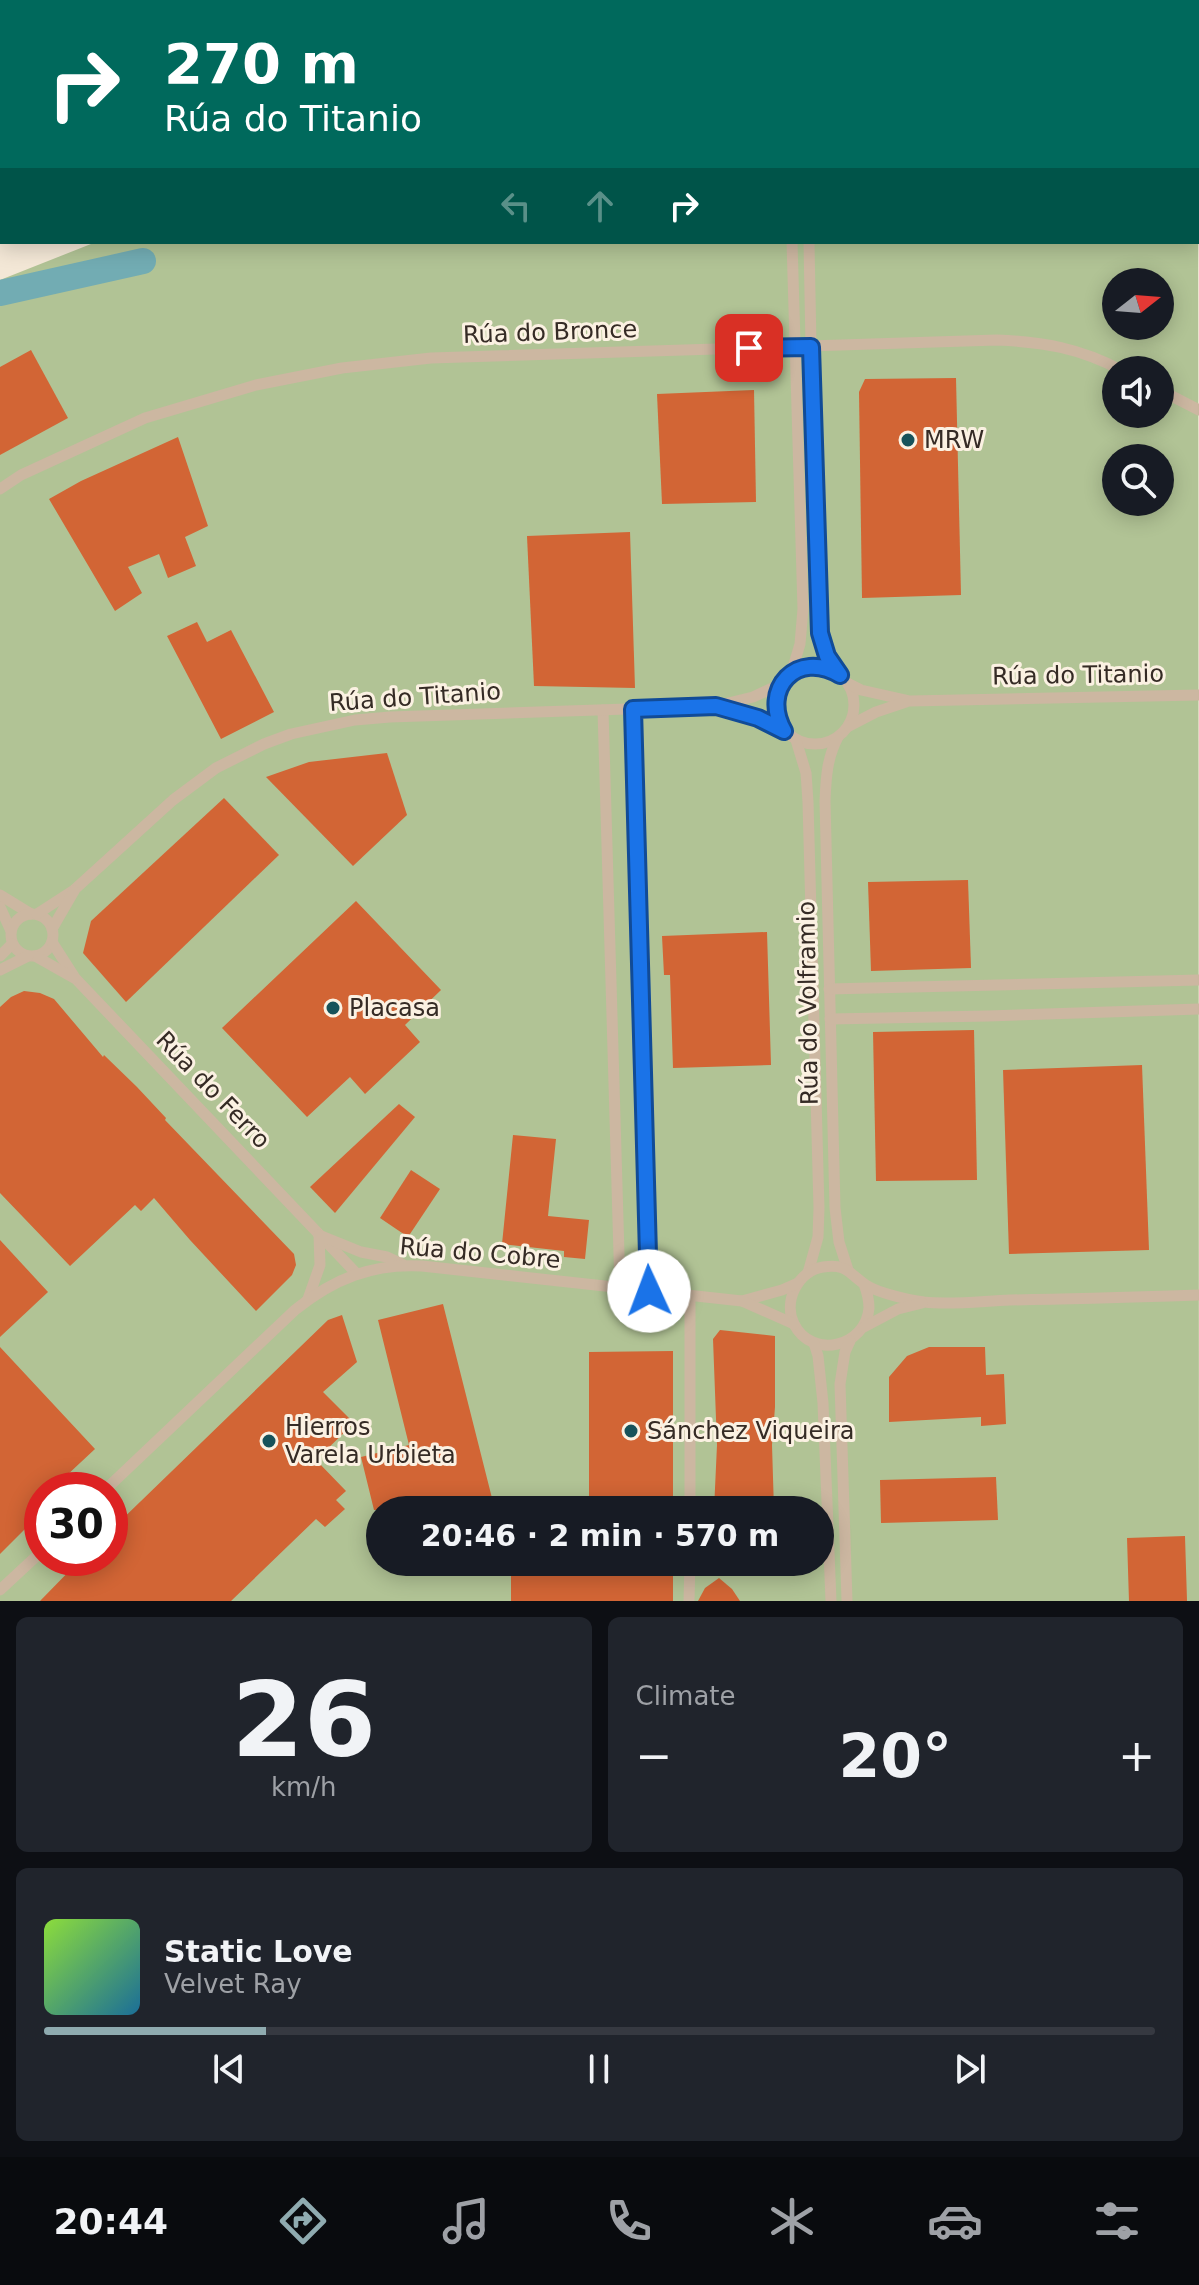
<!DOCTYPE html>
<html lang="en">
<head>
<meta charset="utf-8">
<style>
  :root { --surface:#171b24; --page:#20242c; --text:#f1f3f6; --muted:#9ea1a6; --line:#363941; --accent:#8fabb0 }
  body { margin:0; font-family:"DejaVu Sans",sans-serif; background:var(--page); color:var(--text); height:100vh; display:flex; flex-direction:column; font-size:30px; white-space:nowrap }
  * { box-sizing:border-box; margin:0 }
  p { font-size:26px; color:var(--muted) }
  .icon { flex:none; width:44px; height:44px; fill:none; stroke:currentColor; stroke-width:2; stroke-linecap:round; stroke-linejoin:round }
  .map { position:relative; height:1601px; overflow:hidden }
  .side { display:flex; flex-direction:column; gap:16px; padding:16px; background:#0d0f14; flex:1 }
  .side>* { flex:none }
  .banner { position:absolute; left:0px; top:0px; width:1200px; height:244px; box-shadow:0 4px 20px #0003; background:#00695c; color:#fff; overflow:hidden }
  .needle { width:52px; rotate:73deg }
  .fabs { position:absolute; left:1102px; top:268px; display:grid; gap:16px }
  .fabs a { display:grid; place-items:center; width:72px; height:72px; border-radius:50%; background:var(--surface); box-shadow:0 4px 20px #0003; font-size:40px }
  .speed { position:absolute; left:24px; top:1472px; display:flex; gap:16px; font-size:40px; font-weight:700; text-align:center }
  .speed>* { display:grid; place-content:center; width:104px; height:104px; border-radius:50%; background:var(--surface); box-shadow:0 4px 20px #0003; line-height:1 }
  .speed .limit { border:12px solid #d22; background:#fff; color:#111 }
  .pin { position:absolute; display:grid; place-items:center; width:68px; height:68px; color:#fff; margin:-34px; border-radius:16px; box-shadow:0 4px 12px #0006 }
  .me { position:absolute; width:88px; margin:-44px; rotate:358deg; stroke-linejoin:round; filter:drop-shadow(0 0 6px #0008) }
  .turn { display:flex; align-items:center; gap:28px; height:168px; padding:0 32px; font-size:36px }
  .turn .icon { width:104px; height:104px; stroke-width:2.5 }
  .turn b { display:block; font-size:56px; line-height:68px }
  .lanes { display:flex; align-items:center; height:76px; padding:0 32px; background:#0003; justify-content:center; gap:40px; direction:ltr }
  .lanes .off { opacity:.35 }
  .big { font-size:60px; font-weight:700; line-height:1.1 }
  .side .tile { flex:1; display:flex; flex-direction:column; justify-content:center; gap:12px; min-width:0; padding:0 28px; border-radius:12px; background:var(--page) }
  .side .dial { align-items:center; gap:0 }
  .dial b { font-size:104px; line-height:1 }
  .song { display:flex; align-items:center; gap:24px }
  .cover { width:96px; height:96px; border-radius:12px; background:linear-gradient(135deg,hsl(90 70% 55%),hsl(200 70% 35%)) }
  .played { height:8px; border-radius:4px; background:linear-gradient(90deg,var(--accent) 20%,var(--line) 20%) }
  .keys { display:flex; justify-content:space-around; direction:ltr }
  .heat { display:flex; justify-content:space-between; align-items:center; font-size:44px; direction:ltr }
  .side .tiles { flex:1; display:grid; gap:16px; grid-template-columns:1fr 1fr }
  .tile:last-child { grid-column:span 2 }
  .trip { position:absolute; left:366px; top:1496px; width:468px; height:80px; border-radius:40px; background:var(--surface); box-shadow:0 4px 20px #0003; font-weight:700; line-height:80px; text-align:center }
  .menu { display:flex; height:128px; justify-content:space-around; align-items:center; background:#090b0e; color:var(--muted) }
  .menu .icon { width:56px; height:56px }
  .menu .active { color:var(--accent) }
  .menu b { font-size:36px; color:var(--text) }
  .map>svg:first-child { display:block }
  .green { fill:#b1c395; fill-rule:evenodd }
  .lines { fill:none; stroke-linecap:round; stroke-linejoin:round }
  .river { stroke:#72acb3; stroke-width:26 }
  .building { fill:#d26535 }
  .minor { stroke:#ccb7a1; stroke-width:11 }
  .route-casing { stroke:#114b97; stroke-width:20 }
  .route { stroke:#1a73e8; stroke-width:14 }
  .poi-dot { fill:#17525a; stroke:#fbf1e2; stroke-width:3 }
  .labels { text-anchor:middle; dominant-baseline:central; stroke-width:6; stroke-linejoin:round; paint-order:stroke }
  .street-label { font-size:24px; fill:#352b25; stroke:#fbf1e2 }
  .poi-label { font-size:24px; fill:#352b25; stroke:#fbf1e2; text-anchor:start }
</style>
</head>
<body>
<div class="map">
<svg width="1199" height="1601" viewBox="0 0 1199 1601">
  <rect width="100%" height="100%" fill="#f3e7d6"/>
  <path class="green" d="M1198 168 1199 1601H0V280L96 242H1198ZM1116 282H1160V326H1116ZM1116 370H1160V414H1116ZM1116 458H1160V502H1116ZM42 1490H110V1558H42ZM380 1510H820V1562H380Z"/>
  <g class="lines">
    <polyline class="river" points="0,293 143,261"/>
  </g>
  <g class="building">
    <polygon points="31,350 68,418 0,455 0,367"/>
    <polygon points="956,378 961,595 862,598 859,392 865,379"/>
    <polygon points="754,390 756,502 662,504 657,394"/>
    <polygon points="178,437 208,526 185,537 196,566 168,578 159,554 128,567 142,593 115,611 49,499 81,481"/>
    <polygon points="630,532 635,688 534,686 527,536"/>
    <polygon points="197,622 207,642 231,630 274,712 221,739 167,636"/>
    <polygon points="387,753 407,815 353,866 266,777 309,762"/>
    <polygon points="224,798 279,855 126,1002 83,953 91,921"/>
    <polygon points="968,880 971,968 871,971 868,882"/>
    <polygon points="356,901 441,990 405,1025 420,1042 365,1094 350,1077 307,1117 222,1028"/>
    <polygon points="767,932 771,1065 673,1068 670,975 664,975 662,936"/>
    <polygon points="24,991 40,993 54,999 103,1057 104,1055 137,1087 166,1118 165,1120 294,1254 296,1265 292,1275 256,1311 190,1240 154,1198 141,1211 135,1205 70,1266 0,1193 0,1007 11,997"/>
    <polygon points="974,1030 977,1180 876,1181 873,1032"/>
    <polygon points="1142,1065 1149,1250 1009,1254 1003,1070"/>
    <polygon points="399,1104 415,1117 335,1213 310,1187"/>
    <polygon points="513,1135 556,1139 548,1216 589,1220 585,1259 564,1257 564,1251 502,1244"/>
    <polygon points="411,1170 440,1189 408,1237 380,1218"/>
    <polygon points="0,1240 48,1292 0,1337"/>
    <polygon points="443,1304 495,1510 374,1510 361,1457 409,1445 378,1320"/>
    <polygon points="342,1315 357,1362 323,1392 354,1423 316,1460 346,1491 336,1500 345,1509 325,1527 316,1519 231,1601 40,1601 82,1558 110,1558 110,1531 328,1320"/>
    <polygon points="720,1330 775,1336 775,1407 772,1445 774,1510 714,1510 717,1445 713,1339"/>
    <polygon points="0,1347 95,1449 51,1490 42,1490 42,1499 27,1513 34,1520 0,1554"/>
    <polygon points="929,1347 985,1347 986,1375 1004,1374 1006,1424 981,1426 981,1417 889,1422 889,1377 907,1356"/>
    <polygon points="673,1351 673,1510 589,1510 589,1352"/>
    <polygon points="996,1477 998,1520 881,1523 880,1480"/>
    <polygon points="1185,1536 1187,1601 1129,1601 1127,1538"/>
    <polygon points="590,1562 673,1562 673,1601 511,1601 511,1567 590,1567"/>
    <polygon points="719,1578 732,1589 740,1601 698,1601 705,1588"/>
  </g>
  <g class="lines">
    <g class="minor">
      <polyline points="809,242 812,399 820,633 827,656 840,675"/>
      <polyline points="1160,390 1199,410"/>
      <path d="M0 489 21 475 145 418 256 385 342 368 431 358 997 340C1044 342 1079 348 1121 370"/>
      <circle cx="815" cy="705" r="39"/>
      <polyline points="791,674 800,644 803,609 792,242"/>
      <polyline points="849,684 861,690 910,701 1199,695"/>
      <polyline points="721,707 758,718 783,730"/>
      <polyline points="633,709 649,1291"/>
      <polyline points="603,710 620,1288"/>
      <polyline points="849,726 876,712 906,702"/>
      <path d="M838 737C827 758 826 777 825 801L835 1208 839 1242 848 1270"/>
      <polyline points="796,740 806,773 808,802 819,1208 818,1237 808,1273"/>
      <polyline points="0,895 31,914"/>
      <polyline points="0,907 11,931"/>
      <circle cx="32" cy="935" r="21"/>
      <polyline points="37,914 74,890 173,800 216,768 264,744 291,734 355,720 390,717 716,706 753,697 781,684"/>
      <polyline points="52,929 74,891"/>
      <polyline points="52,942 75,978 356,1273"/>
      <polyline points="0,956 12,944"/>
      <polyline points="35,956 74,978"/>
      <polyline points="0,970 28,956"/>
      <polyline points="829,989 1199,980"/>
      <polyline points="830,1019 988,1016 1199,1009"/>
      <path d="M864 1284C867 1292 869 1300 869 1308 866 1347 812 1360 794 1324 783 1301 798 1271 823 1267 847 1263 849 1274 866 1285 878 1293 909 1300 924 1302 952 1305 982 1301 1010 1300 1073 1299 1136 1297 1199 1295"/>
      <polyline points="308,1299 320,1265 319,1235 361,1252 387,1257 402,1264"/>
      <polyline points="742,1301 782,1290 798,1283"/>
      <polyline points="864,1327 898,1309 922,1303"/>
      <polyline points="814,1343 818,1356 823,1403 831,1601"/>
      <path d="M105 1490 295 1310C333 1279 373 1263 422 1266L742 1301 794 1324"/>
      <polyline points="690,1510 690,1296"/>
      <polyline points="0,1590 42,1551"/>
      <polyline points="689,1601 690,1562"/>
      <polyline points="847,1601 840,1384 845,1352 850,1341"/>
    </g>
  </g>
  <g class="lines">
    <g class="route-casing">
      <path id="route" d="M649 1291 633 709 716 706 758 718 784 731C760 689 797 649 840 675L827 656 820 633 811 347 749 348"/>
    </g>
    <use href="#route" class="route"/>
  </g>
  <g class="poi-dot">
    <circle cx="908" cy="440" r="8"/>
    <circle cx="333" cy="1008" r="8"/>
    <circle cx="631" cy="1431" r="8"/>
    <circle cx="269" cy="1441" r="8"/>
  </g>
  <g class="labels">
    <g class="street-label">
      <text transform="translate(550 332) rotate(-2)">Rúa do Bronce</text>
      <text transform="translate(1078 675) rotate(-1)">Rúa do Titanio</text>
      <text transform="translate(415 697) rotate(-4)">Rúa do Titanio</text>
      <text transform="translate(808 1003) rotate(-91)">Rúa do Volframio</text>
      <text transform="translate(213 1090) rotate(46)">Rúa do Ferro</text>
      <text transform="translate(480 1253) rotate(5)">Rúa do Cobre</text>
    </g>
    <g class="poi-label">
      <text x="924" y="440">MRW</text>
      <text x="349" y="1008">Placasa</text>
      <text x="285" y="1427">Hierros<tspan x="285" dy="28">Varela Urbieta</tspan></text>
      <text x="647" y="1431">Sánchez Viqueira</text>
    </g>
  </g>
</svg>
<div class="fabs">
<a><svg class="needle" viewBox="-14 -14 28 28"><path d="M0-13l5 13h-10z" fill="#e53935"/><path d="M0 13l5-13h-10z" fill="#9ea1a6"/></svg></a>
<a><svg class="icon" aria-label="sound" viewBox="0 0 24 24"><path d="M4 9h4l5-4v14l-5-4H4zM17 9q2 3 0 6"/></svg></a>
<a><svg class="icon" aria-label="search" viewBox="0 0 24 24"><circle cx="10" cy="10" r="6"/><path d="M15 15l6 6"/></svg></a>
</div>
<div class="speed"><div class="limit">30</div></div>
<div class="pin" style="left:749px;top:348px;background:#d93025"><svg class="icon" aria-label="arrive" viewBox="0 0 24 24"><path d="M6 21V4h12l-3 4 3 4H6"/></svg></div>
<svg class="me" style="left:649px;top:1291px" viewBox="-20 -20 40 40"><circle r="19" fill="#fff"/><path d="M0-13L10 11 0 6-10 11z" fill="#1a73e8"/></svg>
<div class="trip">20:46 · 2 min · 570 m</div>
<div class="banner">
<div class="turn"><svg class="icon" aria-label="right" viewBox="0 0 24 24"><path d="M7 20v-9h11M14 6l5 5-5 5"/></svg><div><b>270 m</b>Rúa do Titanio</div></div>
<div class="lanes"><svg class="icon off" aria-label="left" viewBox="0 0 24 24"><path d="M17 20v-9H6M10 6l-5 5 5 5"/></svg><svg class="icon off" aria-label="ahead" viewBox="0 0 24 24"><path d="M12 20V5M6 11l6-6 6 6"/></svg><svg class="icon" aria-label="right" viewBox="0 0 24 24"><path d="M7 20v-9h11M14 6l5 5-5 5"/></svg></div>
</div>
</div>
<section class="side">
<div class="tiles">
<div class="tile dial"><b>26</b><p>km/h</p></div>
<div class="tile"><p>Climate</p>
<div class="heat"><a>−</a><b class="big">20°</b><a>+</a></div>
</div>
<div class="tile">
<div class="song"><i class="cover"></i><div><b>Static Love</b><p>Velvet Ray</p></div></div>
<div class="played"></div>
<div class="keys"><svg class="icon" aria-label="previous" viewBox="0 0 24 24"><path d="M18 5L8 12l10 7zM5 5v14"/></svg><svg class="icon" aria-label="pause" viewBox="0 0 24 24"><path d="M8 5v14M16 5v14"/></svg><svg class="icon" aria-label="next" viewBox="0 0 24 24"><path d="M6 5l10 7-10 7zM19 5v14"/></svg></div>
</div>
</div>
</section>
<nav class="menu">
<b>20:44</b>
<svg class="icon active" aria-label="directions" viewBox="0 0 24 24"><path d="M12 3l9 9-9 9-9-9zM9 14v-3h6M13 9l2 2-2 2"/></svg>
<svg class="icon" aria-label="music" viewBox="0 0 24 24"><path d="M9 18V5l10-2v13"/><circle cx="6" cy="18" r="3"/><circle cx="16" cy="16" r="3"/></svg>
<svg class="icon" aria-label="phone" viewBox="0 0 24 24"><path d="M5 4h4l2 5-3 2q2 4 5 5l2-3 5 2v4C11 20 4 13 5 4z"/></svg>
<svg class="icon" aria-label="climate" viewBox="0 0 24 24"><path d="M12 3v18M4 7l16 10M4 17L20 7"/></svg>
<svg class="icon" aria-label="car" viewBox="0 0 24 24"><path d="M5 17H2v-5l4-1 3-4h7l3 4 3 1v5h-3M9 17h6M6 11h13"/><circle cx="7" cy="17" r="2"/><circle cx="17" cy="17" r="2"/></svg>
<svg class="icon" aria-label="filters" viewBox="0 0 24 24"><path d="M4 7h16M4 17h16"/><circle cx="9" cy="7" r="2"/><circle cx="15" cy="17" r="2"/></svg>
</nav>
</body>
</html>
